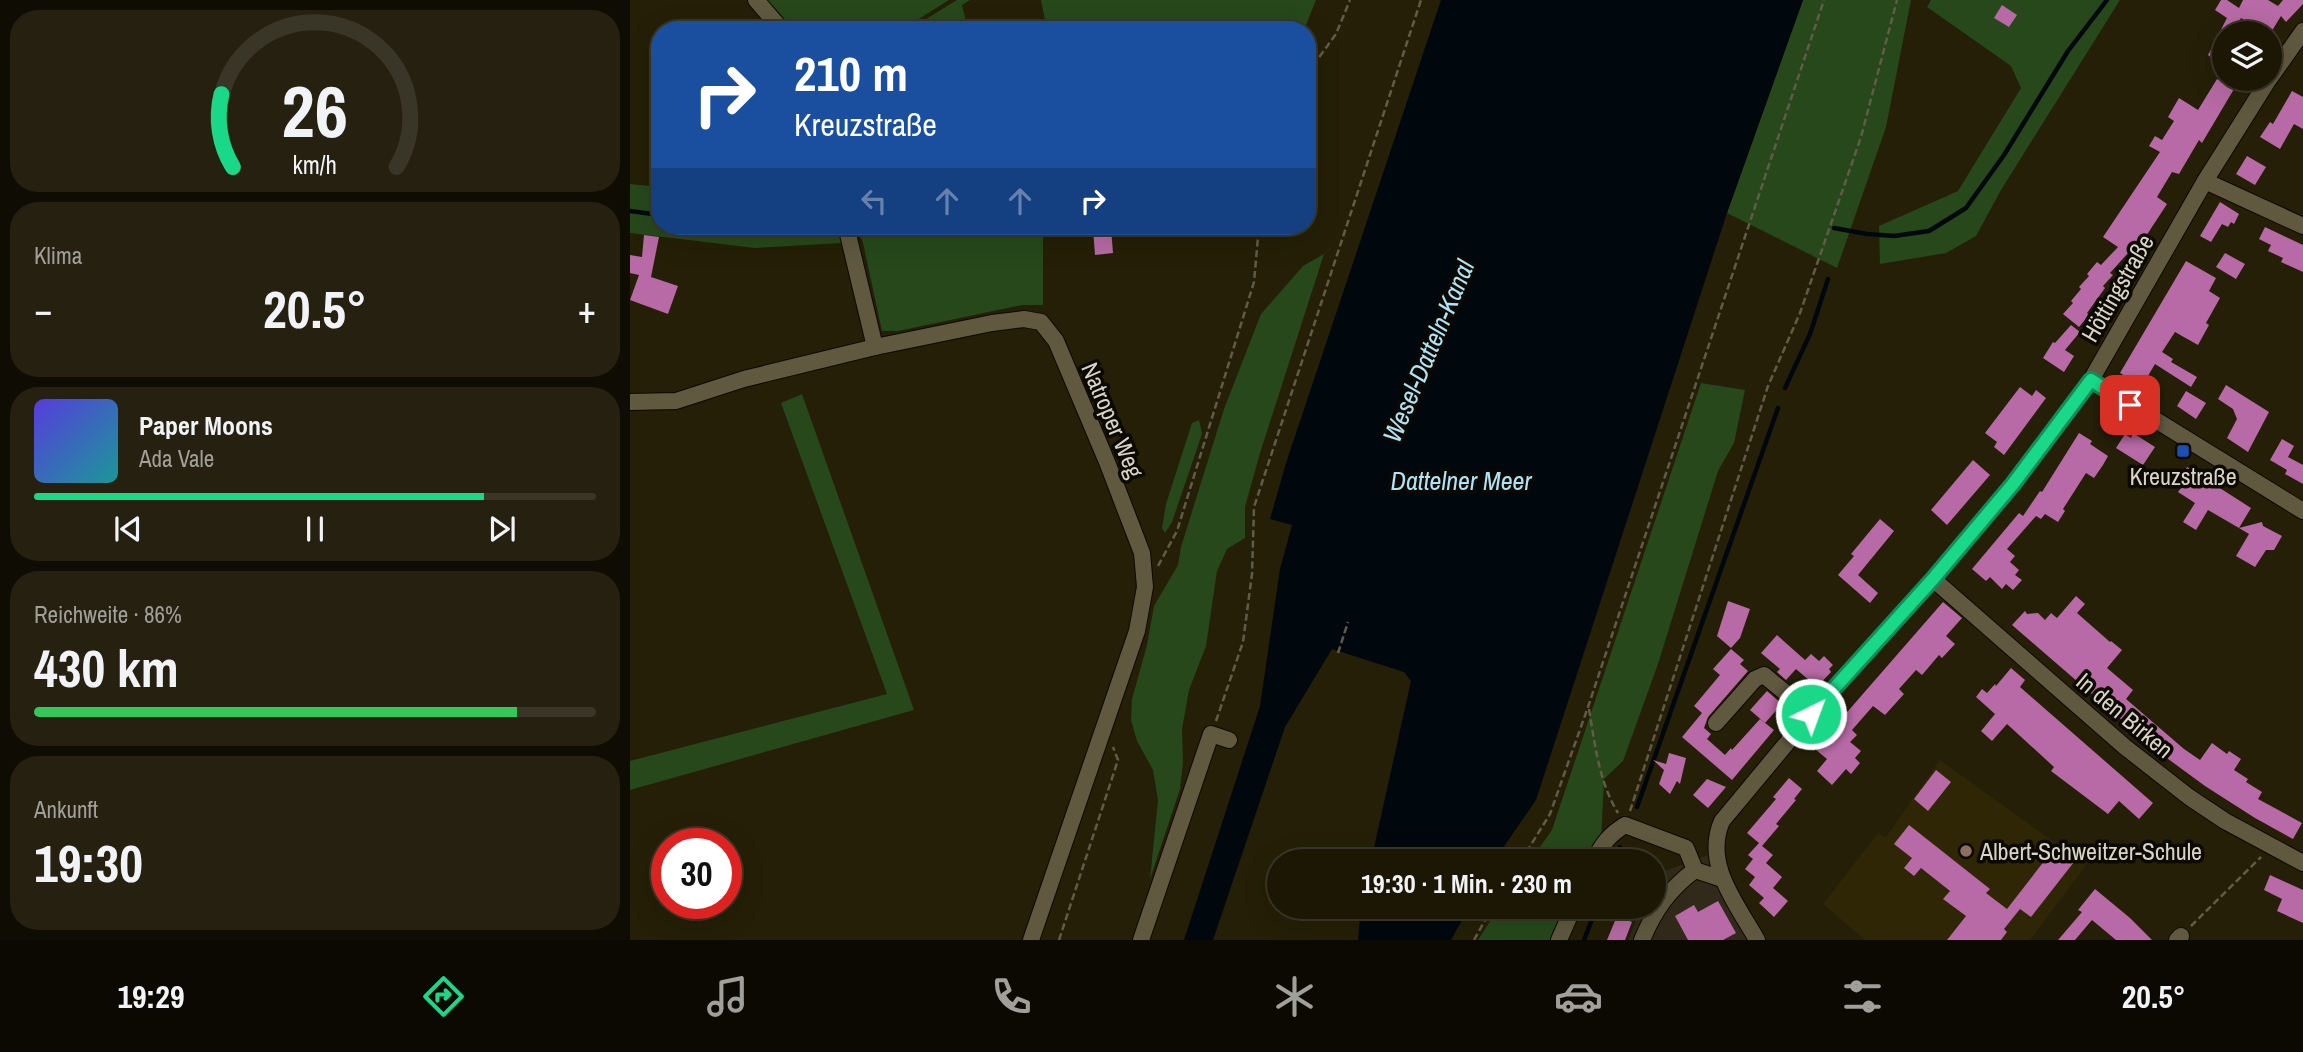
<!DOCTYPE html>
<html lang="de">
<head>
<meta charset="utf-8">
<style>
  :root { --surface:#1c1705; --page:#25200f; --text:#f1f3f6; --muted:#a09f9a; --line:#3a3627; --accent:#19d989 }
  body { margin:0; font-family:"Archivo Narrow",sans-serif; background:var(--page); color:var(--text); height:100vh; display:flex; flex-direction:column; font-size:26px; white-space:nowrap }
  * { box-sizing:border-box; margin:0 }
  p { font-size:23px; color:var(--muted) }
  .icon { flex:none; width:38px; height:38px; fill:none; stroke:currentColor; stroke-width:2; stroke-linecap:round; stroke-linejoin:round }
  .map { position:relative; flex:1; overflow:hidden }
  .side { display:flex; flex-direction:column; gap:10px; padding:10px; background:#0f0d03; width:630px }
  .side>* { flex:none }
  .hud { position:absolute; left:21px; top:21px; width:665px; height:214px; border-radius:28px; box-shadow:0 7px 28px #0002,0 0 0 2px var(--line); background:#1a4fa0; color:#fff; overflow:hidden }
  .fabs { position:absolute; left:1582px; top:21px; display:grid; gap:14px }
  .fabs a { display:grid; place-items:center; width:70px; height:70px; border-radius:50%; background:var(--surface); box-shadow:0 7px 28px #0002,0 0 0 2px var(--line); font-size:35px }
  .speed { position:absolute; left:21px; top:828px; display:flex; gap:14px; font-size:35px; font-weight:700; text-align:center }
  .speed>* { display:grid; place-content:center; width:91px; height:91px; border-radius:50%; background:var(--surface); box-shadow:0 7px 28px #0002,0 0 0 2px var(--line); line-height:1 }
  .speed .limit { border:10px solid #d22; background:#fff; color:#111 }
  .pin { position:absolute; display:grid; place-items:center; width:60px; height:60px; color:#fff; margin:-30px; border-radius:14px; box-shadow:0 4px 10px #0006 }
  .me { position:absolute; width:77px; margin:-38px; rotate:42deg; stroke-linejoin:round; filter:drop-shadow(0 0 5px #0008) }
  .turn { display:flex; align-items:center; gap:24px; height:147px; padding:0 28px; font-size:32px }
  .turn .icon { width:91px; height:91px; stroke-width:2.5 }
  .turn b { display:block; font-size:49px; line-height:60px }
  .lanes { display:flex; align-items:center; height:66px; padding:0 28px; background:#0003; justify-content:center; gap:35px; direction:ltr }
  .lanes .off { opacity:.35 }
  .big { font-size:52px; font-weight:800; line-height:1.1 }
  .side .widget { flex:1; display:flex; flex-direction:column; justify-content:center; gap:10px; min-width:0; padding:0 24px; border-radius:28px; background:var(--page) }
  .side .dial { align-items:center; gap:0 }
  .dial svg { height:182px; overflow:visible; fill:none; stroke:var(--line); stroke-width:7; stroke-linecap:round; text-anchor:middle }
  .dial text { fill:var(--text); stroke:none }
  .song { display:flex; align-items:center; gap:21px }
  .cover { width:84px; height:84px; border-radius:10px; background:linear-gradient(135deg,hsl(250 70% 55%),hsl(180 70% 35%)) }
  .played { height:7px; border-radius:4px; background:linear-gradient(90deg,var(--accent) 80%,var(--line) 80%) }
  .keys { display:flex; justify-content:space-around; direction:ltr }
  .heat { display:flex; justify-content:space-between; align-items:center; font-size:38px; direction:ltr }
  .charge { height:10px; border-radius:5px; background:linear-gradient(90deg,#34c759 86%,var(--line) 0) }
  .trip { position:absolute; left:637px; top:849px; width:399px; height:70px; border-radius:35px; background:var(--surface); box-shadow:0 7px 28px #0002,0 0 0 2px var(--line); font-weight:800; line-height:70px; text-align:center }
  .tab-bar { display:flex; height:112px; justify-content:space-around; align-items:center; background:#0b0902; color:var(--muted) }
  .tab-bar .icon { width:49px; height:49px }
  .tab-bar .current { color:var(--accent) }
  .tab-bar b { font-size:32px; color:var(--text) }
  main { display:flex; flex:1; min-height:0 }
  .map>svg:first-child { display:block }
  .commercial { fill:#312919 }
  .built { fill:#2e2605 }
  .green { fill:#26481b }
  .water { fill:#00080d }
  .lines { fill:none; stroke-linecap:round; stroke-linejoin:round }
  .stream { stroke:#00080d; stroke-width:4.5 }
  .building { fill:#b76aa5 }
  .minor-casing { stroke:#0e0800; stroke-width:18 }
  .path { stroke:#615c47; stroke-width:2.5; stroke-dasharray:7 3.5; stroke-linecap:butt }
  .minor { stroke:#605940; stroke-width:16 }
  .route-casing { stroke:#108d59; stroke-width:18 }
  .route { stroke:#19d989; stroke-width:12 }
  .transit-dot { fill:#1a4fb4; stroke:#0c0902; stroke-width:2.5 }
  .education-dot { fill:#8d6e63; stroke:#0c0902; stroke-width:2.5 }
  .labels { text-anchor:middle; dominant-baseline:central; stroke-width:7; stroke-linejoin:round; paint-order:stroke }
  .street-label { font-size:24px; fill:#d8d5c7; stroke:#0c0902 }
  .poi-label { font-size:24px; fill:#d8d5c7; stroke:#0c0902 }
  .water-label { font-size:26px; font-style:italic; fill:#afe4f8; stroke:#0c0902 }
</style>
</head>
<body>
<main>
<section class="side">
<div class="widget dial"><svg viewBox="0 0 100 80">
<path d="M14 69A42 42 0 1 1 86 69"/>
<path d="M14 69A42 42 0 0 1 9 37" stroke="#19d989"/>
<text x="50" y="56" font-size="32" font-weight="700">26</text>
<text x="50" y="72" font-size="11">km/h</text>
</svg></div>
<div class="widget"><p>Klima</p>
<div class="heat"><a>−</a><b class="big">20.5°</b><a>+</a></div>
</div>
<div class="widget">
<div class="song"><i class="cover"></i><div><b>Paper Moons</b><p>Ada Vale</p></div></div>
<div class="played"></div>
<div class="keys"><svg class="icon" aria-label="previous" viewBox="0 0 24 24"><path d="M18 5L8 12l10 7zM5 5v14"/></svg><svg class="icon" aria-label="pause" viewBox="0 0 24 24"><path d="M8 5v14M16 5v14"/></svg><svg class="icon" aria-label="next" viewBox="0 0 24 24"><path d="M6 5l10 7-10 7zM19 5v14"/></svg></div>
</div>
<div class="widget"><p>Reichweite · 86%</p><b class="big">430 km</b><div class="charge"></div></div>
<div class="widget"><p>Ankunft</p><b class="big">19:30</b></div>
</section>
<div class="map">
<svg width="1673" height="940" viewBox="0 0 1673 940">
  <rect width="100%" height="100%" fill="#251f07"/>
  <polygon class="commercial" points="1078,855 1126,940 998,940 1011,907 1024,906 1024,875"/>
  <polygon class="built" points="1310,760 1456,865 1400,940 1235,940 1193,904 1248,833 1256,837"/>
  <g class="green">
    <polygon points="128,0 319,0 271,30 153,30"/>
    <polygon points="327,0 340,0 332,5 338,30 278,30"/>
    <polygon points="411,0 686,0 674,30 417,30"/>
    <polygon points="1173,0 1281,0 1256,127 1207,268 1097,213"/>
    <polygon points="1301,0 1490,0 1371,190 1346,236 1316,253 1250,264 1249,226 1328,191 1391,88 1381,66 1297,7"/>
    <polygon points="0,184 30,187 30,226 208,226 212,243 125,248 0,233"/>
    <polygon points="226,226 413,226 413,305 392,305 268,331 252,331 233,243"/>
    <polygon points="694,254 630,453 615,507 615,538 597,549 587,571 576,646 559,690 552,729 553,763 550,789 520,879 528,800 523,770 507,741 501,720 502,699 517,645 524,606 548,565 551,547 594,409 631,314 673,266"/>
    <polygon points="1071,383 1115,390 1104,443 1088,471 1028,664 993,761 974,779 971,841 962,861 900,861 922,830"/>
    <polygon points="172,394 284,710 0,790 0,761 257,694 151,403"/>
    <polygon points="569,420 572,434 542,522 535,533 532,528 536,504 562,423"/>
    <polygon points="869,907 942,907 927,940 848,940"/>
  </g>
  <g class="water">
    <polygon points="811,0 1173,0 1097,213 906,800 864,861 741,861 781,681 774,672 702,649 655,727 583,940 554,940 630,706 650,569 662,525 640,519 656,463"/>
    <polygon points="731,907 731,906 839,907 821,940 728,940"/>
  </g>
  <g class="lines">
    <g class="stream">
      <polyline points="0,211 30,215"/>
      <polyline points="108,226 135,229 162,226"/>
      <polyline points="1204,228 1237,234 1264,236 1299,231 1336,208 1374,155 1438,51 1477,0"/>
      <polyline points="1155,388 1180,334 1198,279"/>
      <polyline points="1007,807 1148,408"/>
      <polyline points="984,861 990,847"/>
      <polyline points="954,940 967,906"/>
    </g>
  </g>
  <g class="building">
    <polygon points="1591,0 1597,0 1609,8 1613,0 1638,0 1648,6 1653,0 1673,0 1673,4 1656,22 1651,16 1640,34 1611,18 1602,33 1594,28 1594,67 1578,55 1597,18 1585,10"/>
    <polygon points="1372,5 1387,15 1379,27 1364,18"/>
    <polygon points="1587,79 1604,89 1572,143 1569,140 1549,174 1542,172 1527,197 1537,204 1503,256 1498,253 1480,273 1483,275 1473,286 1475,288 1457,313 1459,315 1449,327 1433,314 1443,303 1441,301 1451,289 1449,287 1459,276 1457,274 1467,262 1471,265 1488,247 1473,237 1530,152 1519,146 1525,136 1532,140 1544,121 1538,117 1549,98 1568,110"/>
    <polygon points="1662,91 1673,97 1673,129 1664,124 1650,149 1630,137 1640,122 1643,124"/>
    <polygon points="1617,156 1636,167 1625,185 1606,174"/>
    <polygon points="1590,202 1609,214 1604,224 1601,222 1598,227 1592,224 1581,242 1570,236"/>
    <polygon points="1635,227 1673,245 1673,272 1651,262 1653,258 1638,251 1641,245 1629,239"/>
    <polygon points="481,228 483,253 465,255 463,229"/>
    <polygon points="14,235 29,237 21,277 48,286 38,314 0,300 9,275 0,273 0,255 12,257"/>
    <polygon points="1595,253 1615,264 1606,279 1586,267"/>
    <polygon points="1556,261 1586,278 1579,291 1590,298 1576,323 1579,325 1568,345 1545,332 1532,352 1543,359 1541,362 1567,377 1561,387 1525,364 1512,386 1490,373"/>
    <polygon points="1441,325 1450,332 1435,350 1444,356 1434,372 1413,358 1423,342 1425,343"/>
    <polygon points="1596,385 1639,412 1618,452 1597,438 1607,419 1603,409 1588,399"/>
    <polygon points="1390,387 1402,396 1406,390 1416,398 1374,455 1364,447 1367,442 1355,433"/>
    <polygon points="1556,391 1576,403 1566,419 1547,406"/>
    <polygon points="1449,433 1462,441 1460,444 1478,456 1473,465 1464,478 1456,473 1433,509 1435,511 1428,522 1415,514 1411,519 1406,516 1377,549 1385,556 1380,562 1389,570 1385,575 1392,580 1383,590 1376,584 1372,589 1360,577 1356,581 1342,569 1389,513 1393,516 1410,491 1412,492"/>
    <polygon points="1503,433 1525,447 1513,465 1486,448 1495,434 1501,438"/>
    <polygon points="1652,439 1664,446 1658,457 1673,465 1673,484 1655,474 1657,470 1640,460"/>
    <polygon points="1343,460 1360,475 1317,525 1301,510"/>
    <polygon points="1557,467 1621,508 1609,528 1578,510 1566,530 1553,522 1565,503 1548,492 1554,484 1549,480"/>
    <polygon points="1250,519 1264,531 1228,575 1248,593 1240,603 1208,575 1224,556 1221,554"/>
    <polygon points="1632,522 1633,526 1652,536 1644,550 1636,550 1625,567 1606,556 1619,534 1609,528"/>
    <polygon points="1446,596 1455,604 1447,613 1480,642 1481,641 1492,650 1477,668 1503,690 1496,699 1554,749 1570,760 1582,743 1597,754 1599,751 1611,759 1604,770 1618,779 1616,782 1632,792 1628,799 1672,823 1663,839 1625,818 1575,786 1530,753 1382,625 1395,611 1397,614 1408,613 1415,620 1421,613 1427,618"/>
    <polygon points="1098,601 1120,609 1110,638 1101,648 1087,636"/>
    <polygon points="1313,602 1332,618 1316,636 1325,644 1312,658 1309,655 1292,675 1286,670 1269,689 1274,694 1255,715 1243,706 1222,730 1227,735 1220,742 1231,751 1225,758 1230,763 1221,774 1216,769 1202,785 1187,771 1197,759 1185,749"/>
    <polygon points="1147,635 1175,660 1181,654 1189,661 1194,656 1203,665 1199,669 1201,672 1187,687 1166,669 1156,680 1147,672 1150,669 1131,653"/>
    <polygon points="1101,649 1114,660 1110,664 1118,671 1078,717 1074,728 1081,734 1077,739 1095,755 1101,748 1102,750 1130,719 1144,730 1102,780 1052,737 1072,713 1064,706 1090,675 1083,669"/>
    <polygon points="1381,668 1395,680 1390,687 1523,803 1509,819 1489,801 1478,814 1421,771 1424,767 1377,724 1362,741 1351,731 1365,714 1346,697 1352,689 1357,693 1365,684 1366,686"/>
    <polygon points="1137,691 1152,704 1135,723 1120,710"/>
    <polygon points="1039,753 1056,758 1050,784 1047,781 1040,794 1029,784 1034,770 1023,760 1036,764"/>
    <polygon points="1306,770 1321,782 1298,811 1284,799"/>
    <polygon points="1159,778 1172,789 1164,799 1166,800 1146,824 1149,826 1132,846 1143,855 1136,863 1152,877 1143,888 1158,901 1144,917 1129,903 1134,898 1119,885 1125,877 1115,869 1123,859 1118,855 1129,843 1117,833 1146,799 1143,797"/>
    <polygon points="1077,779 1096,787 1078,808 1063,795"/>
    <polygon points="1279,825 1360,889 1356,893 1377,909 1425,847 1444,862 1401,917 1390,909 1374,929 1377,932 1371,940 1317,940 1336,916 1313,899 1320,891 1291,868 1284,876 1274,868 1282,858 1264,844"/>
    <polygon points="1640,875 1673,890 1673,923 1647,911 1652,899 1634,890"/>
    <polygon points="1465,889 1500,918 1522,940 1486,940 1462,920 1445,940 1428,940 1452,912 1448,910"/>
    <polygon points="1088,901 1106,933 1093,940 1058,940 1045,916 1064,905 1068,912"/>
    <polygon points="987,916 1002,922 995,940 977,940"/>
  </g>
  <g class="lines">
    <g class="minor-casing">
      <g id="minor">
        <polyline points="126,0 152,30"/>
        <polyline points="1640,78 1673,31"/>
        <polyline points="1575,181 1673,226"/>
        <polyline points="216,226 245,347"/>
        <polyline points="1461,380 1673,511"/>
        <polyline points="0,402 46,401 114,379 245,347 362,323 394,319 411,322 426,341 477,462 512,553 515,587 507,631 401,940"/>
        <polyline points="1303,579 1495,747 1559,797 1595,821 1673,863"/>
        <polyline points="1086,723 1125,679 1134,675 1181,714"/>
        <path d="M964 861C972 844 979 835 995 825L1056 848 1065 870"/>
        <polyline points="511,940 581,734 599,740"/>
        <polyline points="929,940 944,906"/>
        <path d="M1012 940C1024 911 1039 889 1065 870L1092 879"/>
        <path d="M1127 940C1107 904 1073 864 1092 821L1181 714 1303 579 1383 484 1461 380 1575 181 1639 79"/>
        <polyline points="1547,940 1551,936"/>
      </g>
    </g>
    <g class="path">
      <polyline points="677,74 706,34 720,0"/>
      <polyline points="528,566 547,531 624,282 629,226"/>
      <polyline points="708,653 718,622"/>
      <path d="M959 709C965 745 969 782 988 813"/>
      <polyline points="586,721 613,642 622,574 624,507 791,0"/>
      <polyline points="1000,811 1138,386 1170,313 1231,137 1267,0"/>
      <polyline points="891,861 920,814 958,707 1194,0"/>
      <polyline points="1561,926 1631,857"/>
      <polyline points="429,940 488,760 483,747"/>
      <polyline points="844,940 863,906"/>
    </g>
    <use href="#minor" class="minor"/>
  </g>
  <g class="lines">
    <g class="route-casing">
      <polyline id="route" points="1181,714 1303,579 1383,484 1461,380 1500,405"/>
    </g>
    <use href="#route" class="route"/>
  </g>
  <rect class="transit-dot" x="1546" y="444" width="14" height="14" rx="3.5"/>
  <circle class="education-dot" cx="1336" cy="851" r="7"/>
  <g class="labels">
    <g class="street-label">
      <text transform="translate(1487 288) rotate(-60)">Höttingstraße</text>
      <text transform="translate(483 420) rotate(67)">Natroper Weg</text>
      <text transform="translate(1495 715) rotate(40)">In den Birken</text>
    </g>
    <g class="poi-label">
      <text x="1553" y="476">Kreuzstraße</text>
      <text x="1350" y="851" text-anchor="start">Albert-Schweitzer-Schule</text>
    </g>
    <g class="water-label">
      <text transform="translate(798 351) rotate(-67)">Wesel-Datteln-Kanal</text>
      <text x="831" y="480">Dattelner Meer</text>
    </g>
  </g>
</svg>
<div class="fabs">
<a><svg class="icon" aria-label="layers" viewBox="0 0 24 24"><path d="M12 4l9 5-9 5-9-5zM3 14l9 5 9-5"/></svg></a>
</div>
<div class="speed"><div class="limit">30</div></div>
<div class="pin" style="left:1500px;top:405px;background:#d93025"><svg class="icon" aria-label="arrive" viewBox="0 0 24 24"><path d="M6 21V4h12l-3 4 3 4H6"/></svg></div>
<svg class="me" style="left:1181px;top:714px" viewBox="-20 -20 40 40"><circle r="17" fill="#19d989" stroke="#fff" stroke-width="3"/><path d="M0-11L8 9 0 5-8 9z" fill="#fff"/></svg>
<div class="trip">19:30 · 1 Min. · 230 m</div>
<div class="hud">
<div class="turn"><svg class="icon" aria-label="right" viewBox="0 0 24 24"><path d="M7 20v-9h11M14 6l5 5-5 5"/></svg><div><b>210 m</b>Kreuzstraße</div></div>
<div class="lanes"><svg class="icon off" aria-label="left" viewBox="0 0 24 24"><path d="M17 20v-9H6M10 6l-5 5 5 5"/></svg><svg class="icon off" aria-label="ahead" viewBox="0 0 24 24"><path d="M12 20V5M6 11l6-6 6 6"/></svg><svg class="icon off" aria-label="ahead" viewBox="0 0 24 24"><path d="M12 20V5M6 11l6-6 6 6"/></svg><svg class="icon" aria-label="right" viewBox="0 0 24 24"><path d="M7 20v-9h11M14 6l5 5-5 5"/></svg></div>
</div>
</div>
</main>
<nav class="tab-bar">
<b>19:29</b>
<svg class="icon current" aria-label="directions" viewBox="0 0 24 24"><path d="M12 3l9 9-9 9-9-9zM9 14v-3h6M13 9l2 2-2 2"/></svg>
<svg class="icon" aria-label="music" viewBox="0 0 24 24"><path d="M9 18V5l10-2v13"/><circle cx="6" cy="18" r="3"/><circle cx="16" cy="16" r="3"/></svg>
<svg class="icon" aria-label="phone" viewBox="0 0 24 24"><path d="M5 4h4l2 5-3 2q2 4 5 5l2-3 5 2v4C11 20 4 13 5 4z"/></svg>
<svg class="icon" aria-label="climate" viewBox="0 0 24 24"><path d="M12 3v18M4 7l16 10M4 17L20 7"/></svg>
<svg class="icon" aria-label="car" viewBox="0 0 24 24"><path d="M5 17H2v-5l4-1 3-4h7l3 4 3 1v5h-3M9 17h6M6 11h13"/><circle cx="7" cy="17" r="2"/><circle cx="17" cy="17" r="2"/></svg>
<svg class="icon" aria-label="filters" viewBox="0 0 24 24"><path d="M4 7h16M4 17h16"/><circle cx="9" cy="7" r="2"/><circle cx="15" cy="17" r="2"/></svg>
<b>20.5°</b>
</nav>
</body>
</html>
